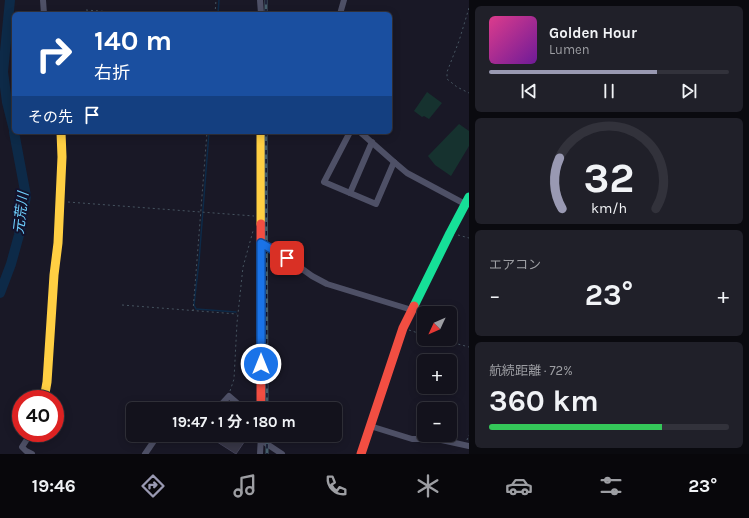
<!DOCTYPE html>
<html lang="ja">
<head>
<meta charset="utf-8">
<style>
  :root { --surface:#13121c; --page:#202029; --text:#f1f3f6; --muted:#9d9ea3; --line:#32323b; --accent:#9999b2 }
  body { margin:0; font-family:Karla,"Noto Sans JP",sans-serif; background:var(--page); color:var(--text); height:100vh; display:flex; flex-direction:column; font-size:15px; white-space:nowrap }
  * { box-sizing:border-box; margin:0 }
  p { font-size:13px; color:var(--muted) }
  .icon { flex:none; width:22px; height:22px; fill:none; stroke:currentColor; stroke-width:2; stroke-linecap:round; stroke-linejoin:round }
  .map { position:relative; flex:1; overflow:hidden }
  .panel { display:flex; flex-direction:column; gap:6px; padding:6px; background:#0a0a0f; width:280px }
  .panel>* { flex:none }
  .hud { position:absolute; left:12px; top:12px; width:380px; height:122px; border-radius:6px; box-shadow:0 2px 10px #0003,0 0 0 1px var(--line); background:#1a4fa0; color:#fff; overflow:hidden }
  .needle { width:26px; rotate:226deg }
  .fabs { position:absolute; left:417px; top:306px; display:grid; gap:8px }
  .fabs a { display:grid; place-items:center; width:40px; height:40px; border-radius:6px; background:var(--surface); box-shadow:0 2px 10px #0003,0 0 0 1px var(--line); font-size:20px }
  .speed { position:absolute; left:12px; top:390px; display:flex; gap:8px; font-size:20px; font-weight:700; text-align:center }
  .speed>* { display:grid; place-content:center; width:52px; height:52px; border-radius:50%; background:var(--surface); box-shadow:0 2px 10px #0003,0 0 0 1px var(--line); line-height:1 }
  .speed .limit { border:6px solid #d22; background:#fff; color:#111 }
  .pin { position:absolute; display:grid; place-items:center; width:34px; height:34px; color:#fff; margin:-17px; border-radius:8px; box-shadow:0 2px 6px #0006 }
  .me { position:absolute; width:44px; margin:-22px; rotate:0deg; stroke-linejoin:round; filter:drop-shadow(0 0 3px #0008) }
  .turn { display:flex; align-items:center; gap:14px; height:84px; padding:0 16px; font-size:18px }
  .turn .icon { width:52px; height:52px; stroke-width:2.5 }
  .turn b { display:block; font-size:28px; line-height:34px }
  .then { display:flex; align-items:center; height:38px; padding:0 16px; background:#0003; gap:8px; font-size:15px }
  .big { font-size:30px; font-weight:700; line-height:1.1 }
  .panel .tile { flex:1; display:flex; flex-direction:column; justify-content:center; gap:6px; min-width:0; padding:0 14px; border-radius:6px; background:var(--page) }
  .panel .dial { align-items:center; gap:0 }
  .dial svg { height:104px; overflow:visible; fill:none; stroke:var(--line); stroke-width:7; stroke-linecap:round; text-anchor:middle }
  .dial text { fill:var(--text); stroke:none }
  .song { display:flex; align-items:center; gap:12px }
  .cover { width:48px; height:48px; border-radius:6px; background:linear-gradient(135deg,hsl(330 70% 55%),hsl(280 70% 35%)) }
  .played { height:4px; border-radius:2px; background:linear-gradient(90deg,var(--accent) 70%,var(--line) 70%) }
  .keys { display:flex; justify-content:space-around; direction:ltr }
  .heat { display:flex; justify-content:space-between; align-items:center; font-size:22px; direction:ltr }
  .charge { height:6px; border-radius:3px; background:linear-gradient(90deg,#34c759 72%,var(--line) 0) }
  .trip { position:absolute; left:126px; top:402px; width:216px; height:40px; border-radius:6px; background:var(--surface); box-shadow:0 2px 10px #0003,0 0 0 1px var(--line); font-weight:700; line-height:40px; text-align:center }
  .menu { display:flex; height:64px; justify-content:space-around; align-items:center; background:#08070b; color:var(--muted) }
  .menu .icon { width:28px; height:28px }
  .menu .on { color:var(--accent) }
  .menu b { font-size:18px; color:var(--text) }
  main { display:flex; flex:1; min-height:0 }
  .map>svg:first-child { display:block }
  .green { fill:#16322f }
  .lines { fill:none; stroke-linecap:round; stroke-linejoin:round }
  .stream { stroke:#0d2a48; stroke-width:1.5 }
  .river { stroke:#0d2a48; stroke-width:10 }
  .building { fill:#383747; stroke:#444358 }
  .path { stroke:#465460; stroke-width:1; stroke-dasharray:2 3; stroke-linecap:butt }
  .street { stroke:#4e5066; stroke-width:6 }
  .fast { stroke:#16e098; stroke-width:9 }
  .slow { stroke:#ffcf43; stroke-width:9 }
  .jam { stroke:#f24e42; stroke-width:9 }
  .rail-casing { stroke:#465f6c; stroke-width:3 }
  .rail { stroke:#13122c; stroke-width:1.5; stroke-dasharray:4.5; stroke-linecap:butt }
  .route-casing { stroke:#114b97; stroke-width:10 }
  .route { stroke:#1a73e8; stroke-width:7 }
  .labels { text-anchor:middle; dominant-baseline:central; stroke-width:4; stroke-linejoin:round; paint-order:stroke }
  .water-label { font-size:14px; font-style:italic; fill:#6ecffd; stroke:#13122c }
</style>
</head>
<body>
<main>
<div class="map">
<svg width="469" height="454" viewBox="0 0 469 454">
  <rect width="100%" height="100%" fill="#191826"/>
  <g class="green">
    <polygon points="427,92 442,103 429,119 424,116 422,117 414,111"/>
    <polygon points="459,124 469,131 469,146 451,176 435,165 428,156"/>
  </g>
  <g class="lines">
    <g class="stream">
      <polyline points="218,14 219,0"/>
      <polyline points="209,132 199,261 194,305 196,309 236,312"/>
    </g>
    <g class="river">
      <polyline points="10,0 3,72 7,102 14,130"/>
      <polyline points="0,293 11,264 19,235 26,196 14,132"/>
    </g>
  </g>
  <polygon class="building" points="217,435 249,435 236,454 214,440"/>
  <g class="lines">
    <g class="path">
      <polyline points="469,8 459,41 447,72 447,79 457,87 469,93"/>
      <polyline points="86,10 136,14"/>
      <polyline points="215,14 216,0"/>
      <polyline points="68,202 254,216"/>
      <polyline points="458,235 469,238"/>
      <polyline points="122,305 237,314"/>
      <polyline points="193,311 207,132"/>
      <polyline points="409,330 424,335"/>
      <polyline points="439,339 469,347"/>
      <polyline points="230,391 234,379 237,323 243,267 253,231"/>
      <polyline points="467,440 469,435"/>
    </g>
    <g class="street">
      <polyline points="43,0 44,14"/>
      <polyline points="260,0 261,14"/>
      <polyline points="340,14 344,0"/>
      <polyline points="350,132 324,182 376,204 394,162"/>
      <polyline points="360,132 394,162 407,173 465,204"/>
      <polyline points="350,193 372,142"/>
      <polyline points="261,243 287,258 312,276 327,284 412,310"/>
      <polyline points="217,409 229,396 244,409"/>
      <polyline points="370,426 412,439 437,439 469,446"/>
      <polyline points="31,433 22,447 26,451 32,454"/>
      <polyline points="261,440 282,454"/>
      <polyline points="145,454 158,435"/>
      <polyline points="260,454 261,435"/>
    </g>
    <polyline class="fast" points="414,306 450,233 469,197"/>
    <g class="slow">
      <polyline points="261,132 261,224"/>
      <polyline points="44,399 47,382 54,275 58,243 62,157 61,132"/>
    </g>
    <g class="jam">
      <polyline points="261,224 261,409"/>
      <polyline points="361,454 403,328 414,306"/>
    </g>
    <g class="rail-casing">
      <g id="rail">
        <polyline points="266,0 266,14"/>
        <polyline points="266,132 267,409"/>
        <polyline points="267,435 267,454"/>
      </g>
    </g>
    <use href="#rail" class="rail"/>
  </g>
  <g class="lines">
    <g class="route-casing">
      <polyline id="route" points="261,364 261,243 287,258"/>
    </g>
    <use href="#route" class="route"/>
  </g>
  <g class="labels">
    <g class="water-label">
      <text transform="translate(21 213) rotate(-83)">元荒川</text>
    </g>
  </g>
</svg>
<div class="fabs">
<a><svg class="needle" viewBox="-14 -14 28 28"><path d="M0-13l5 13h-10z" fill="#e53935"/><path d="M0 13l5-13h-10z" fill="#9d9ea3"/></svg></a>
<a>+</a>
<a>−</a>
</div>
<div class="speed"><div class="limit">40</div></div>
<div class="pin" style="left:287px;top:258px;background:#d93025"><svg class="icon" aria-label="arrive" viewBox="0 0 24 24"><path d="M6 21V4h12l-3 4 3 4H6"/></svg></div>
<svg class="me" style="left:261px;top:364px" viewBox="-20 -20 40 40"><circle r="17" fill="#1a73e8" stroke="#fff" stroke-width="3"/><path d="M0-11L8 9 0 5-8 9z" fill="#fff"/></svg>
<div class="trip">19:47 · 1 分 · 180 m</div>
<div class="hud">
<div class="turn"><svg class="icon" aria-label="right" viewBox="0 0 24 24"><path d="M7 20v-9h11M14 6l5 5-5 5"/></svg><div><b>140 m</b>右折</div></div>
<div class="then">その先<svg class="icon" aria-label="arrive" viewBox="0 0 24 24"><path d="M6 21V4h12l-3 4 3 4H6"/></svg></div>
</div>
</div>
<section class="panel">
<div class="tile">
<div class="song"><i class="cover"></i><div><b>Golden Hour</b><p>Lumen</p></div></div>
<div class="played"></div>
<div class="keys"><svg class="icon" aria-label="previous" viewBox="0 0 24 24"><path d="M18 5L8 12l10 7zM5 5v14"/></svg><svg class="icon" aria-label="pause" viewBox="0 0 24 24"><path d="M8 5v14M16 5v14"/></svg><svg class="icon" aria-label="next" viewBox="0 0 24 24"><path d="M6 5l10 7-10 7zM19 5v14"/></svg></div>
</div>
<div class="tile dial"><svg viewBox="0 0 100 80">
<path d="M14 69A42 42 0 1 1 86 69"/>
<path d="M14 69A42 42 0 0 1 12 30" stroke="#9999b2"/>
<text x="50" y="56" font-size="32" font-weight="700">32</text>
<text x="50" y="72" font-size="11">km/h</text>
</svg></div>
<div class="tile"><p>エアコン</p>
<div class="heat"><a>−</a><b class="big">23°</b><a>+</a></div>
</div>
<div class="tile"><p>航続距離 · 72%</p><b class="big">360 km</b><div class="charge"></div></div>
</section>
</main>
<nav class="menu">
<b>19:46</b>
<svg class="icon on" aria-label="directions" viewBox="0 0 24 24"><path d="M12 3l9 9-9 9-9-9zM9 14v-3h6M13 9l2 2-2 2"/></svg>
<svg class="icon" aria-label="music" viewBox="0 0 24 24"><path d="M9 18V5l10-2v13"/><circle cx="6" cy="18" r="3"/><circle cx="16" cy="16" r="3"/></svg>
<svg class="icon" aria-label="phone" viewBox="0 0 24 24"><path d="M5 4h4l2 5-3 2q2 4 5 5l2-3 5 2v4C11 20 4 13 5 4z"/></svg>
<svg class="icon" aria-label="climate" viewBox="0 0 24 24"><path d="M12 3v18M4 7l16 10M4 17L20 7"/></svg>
<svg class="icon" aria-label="car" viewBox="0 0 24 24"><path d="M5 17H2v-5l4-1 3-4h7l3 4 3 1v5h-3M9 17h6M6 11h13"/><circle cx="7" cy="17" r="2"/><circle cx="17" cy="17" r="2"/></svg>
<svg class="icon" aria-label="filters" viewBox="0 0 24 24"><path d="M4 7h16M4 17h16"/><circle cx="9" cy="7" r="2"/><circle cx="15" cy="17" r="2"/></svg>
<b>23°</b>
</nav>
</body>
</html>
